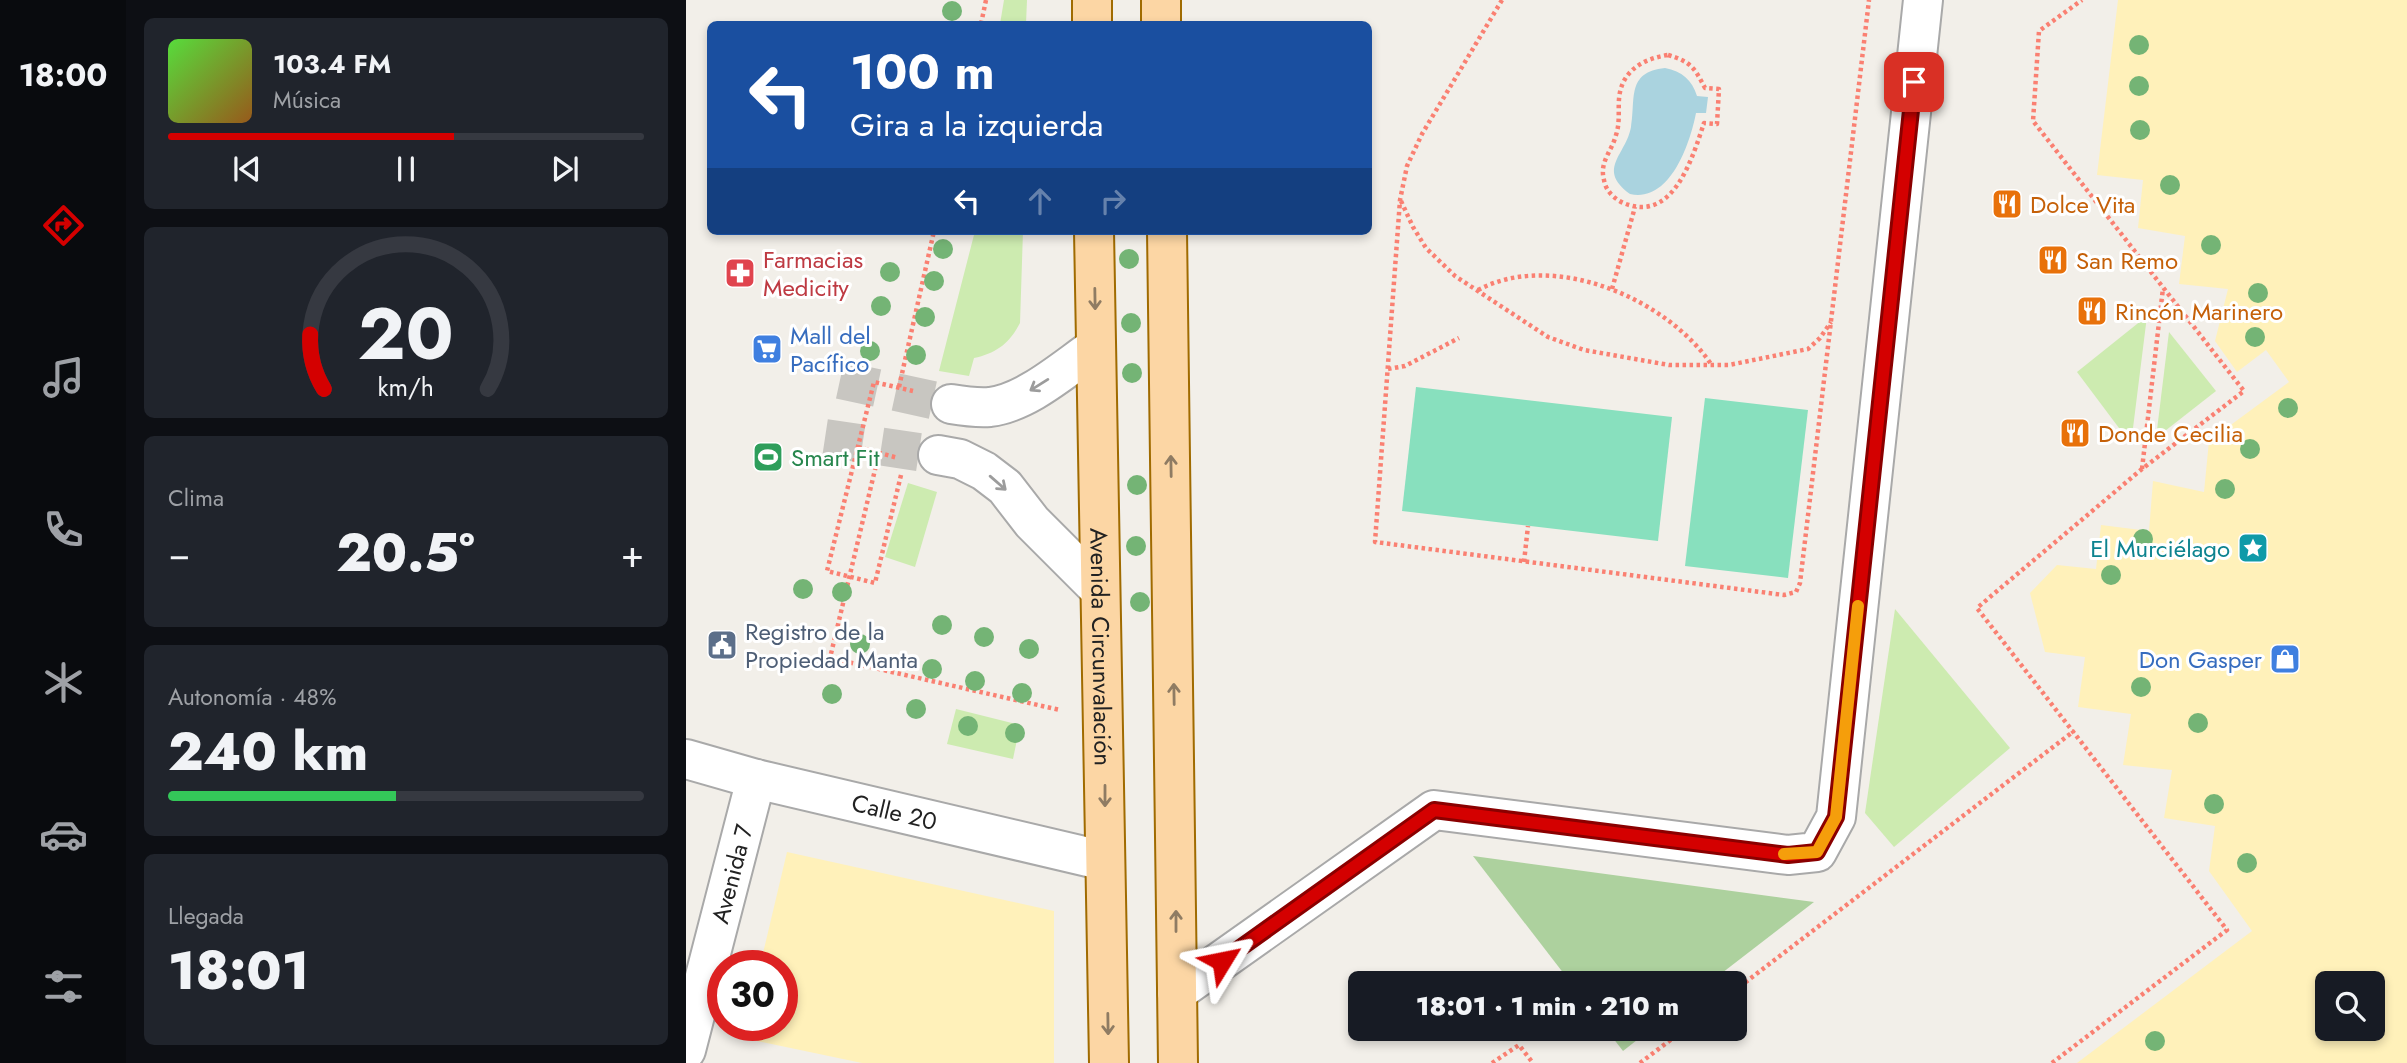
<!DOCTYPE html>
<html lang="es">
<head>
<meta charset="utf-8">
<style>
  :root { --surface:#171b24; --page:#20242c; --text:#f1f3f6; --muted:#9ea1a6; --line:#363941; --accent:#d40000 }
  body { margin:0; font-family:Jost,sans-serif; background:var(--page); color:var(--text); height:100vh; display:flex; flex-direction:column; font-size:26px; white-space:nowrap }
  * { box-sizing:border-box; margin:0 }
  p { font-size:23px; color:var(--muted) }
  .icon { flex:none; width:38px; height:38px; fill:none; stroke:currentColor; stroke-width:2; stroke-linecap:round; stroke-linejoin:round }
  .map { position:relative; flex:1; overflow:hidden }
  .details { display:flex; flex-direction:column; gap:18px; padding:18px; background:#0d0f14; width:560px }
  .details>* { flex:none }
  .top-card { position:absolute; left:21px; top:21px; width:665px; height:214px; border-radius:10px; box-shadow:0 4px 10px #0003; background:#1a4fa0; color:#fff; overflow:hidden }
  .buttons { position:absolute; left:1629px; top:971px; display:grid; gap:14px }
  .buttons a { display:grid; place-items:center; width:70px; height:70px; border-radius:10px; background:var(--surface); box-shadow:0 4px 10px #0003; font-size:35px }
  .speed { position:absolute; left:21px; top:950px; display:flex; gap:14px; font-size:35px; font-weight:700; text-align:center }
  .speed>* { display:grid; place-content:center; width:91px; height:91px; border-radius:50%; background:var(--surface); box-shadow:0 4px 10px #0003; line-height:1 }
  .speed .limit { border:10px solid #d22; background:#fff; color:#111 }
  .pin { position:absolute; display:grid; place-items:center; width:60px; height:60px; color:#fff; margin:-30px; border-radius:14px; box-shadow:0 4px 10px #0006 }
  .me { position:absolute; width:77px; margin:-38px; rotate:55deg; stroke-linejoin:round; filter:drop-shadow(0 0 5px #0008) }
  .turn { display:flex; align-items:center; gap:24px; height:147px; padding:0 28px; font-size:32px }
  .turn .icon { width:91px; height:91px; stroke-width:2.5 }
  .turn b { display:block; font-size:49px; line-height:60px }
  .lanes { display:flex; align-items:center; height:66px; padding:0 28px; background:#0003; justify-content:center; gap:35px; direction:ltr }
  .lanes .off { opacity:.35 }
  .big { font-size:52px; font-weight:800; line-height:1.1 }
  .details .card { flex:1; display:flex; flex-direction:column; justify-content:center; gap:10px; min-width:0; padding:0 24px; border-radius:10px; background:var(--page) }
  .details .dial { align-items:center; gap:0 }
  .dial svg { height:182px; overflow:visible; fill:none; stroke:var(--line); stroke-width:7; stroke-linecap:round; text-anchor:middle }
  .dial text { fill:var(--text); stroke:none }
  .song { display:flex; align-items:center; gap:21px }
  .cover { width:84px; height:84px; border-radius:10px; background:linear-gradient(135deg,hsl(110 70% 55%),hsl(30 70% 35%)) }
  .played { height:7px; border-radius:4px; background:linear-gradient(90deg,var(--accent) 60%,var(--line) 60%) }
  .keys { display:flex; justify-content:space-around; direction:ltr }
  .heat { display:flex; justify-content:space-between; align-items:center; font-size:38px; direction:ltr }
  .charge { height:10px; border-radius:5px; background:linear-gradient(90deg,#34c759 48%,var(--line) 0) }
  .trip { position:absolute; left:662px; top:971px; width:399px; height:70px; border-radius:10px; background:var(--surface); box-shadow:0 4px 10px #0003; font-weight:800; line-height:70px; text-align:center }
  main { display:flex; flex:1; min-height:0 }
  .tabs { display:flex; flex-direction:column; width:126px; justify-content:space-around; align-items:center; background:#090b0e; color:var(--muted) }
  .tabs .icon { width:49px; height:49px }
  .tabs .current { color:var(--accent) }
  .tabs b { font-size:32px; color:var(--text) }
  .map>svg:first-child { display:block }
  .grass { fill:#cdebb0 }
  .forest { fill:#add19e }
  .sand { fill:#fff1ba; fill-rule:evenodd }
  .pitch { fill:#88e0be }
  .water { fill:#aad3df }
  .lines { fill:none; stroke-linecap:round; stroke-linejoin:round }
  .minor-tunnel { stroke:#c8c6c1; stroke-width:38; stroke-dasharray:38 19; stroke-linecap:butt }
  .minor-casing { stroke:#a9a9a9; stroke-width:42 }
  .major-casing { stroke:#a06b00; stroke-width:42 }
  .path { stroke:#fa8072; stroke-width:4.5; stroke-dasharray:3.5 3.5; stroke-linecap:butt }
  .minor { stroke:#fff; stroke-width:38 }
  .major { stroke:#fcd6a4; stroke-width:38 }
  .tree { fill:#74b475 }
  .oneway { stroke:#8f7c63 }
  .oneway2 { stroke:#9c9c9c }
  .route-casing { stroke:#8a0000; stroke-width:18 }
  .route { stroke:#d40000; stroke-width:12 }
  .slow { stroke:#f59e0b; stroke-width:12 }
  .labels { text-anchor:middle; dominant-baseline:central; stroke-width:6; stroke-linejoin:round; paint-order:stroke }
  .food-label { font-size:24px; fill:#c56008; stroke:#fff; text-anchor:start }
  .health-label { font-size:24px; fill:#be3a42; stroke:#fff; text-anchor:start }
  .shop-label { font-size:24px; fill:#366cbe; stroke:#fff; text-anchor:start }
  .leisure-label { font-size:24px; fill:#27864d; stroke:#fff; text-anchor:start }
  .culture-label { font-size:24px; fill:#0d838f; stroke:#fff; text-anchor:end }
  .service-label { font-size:24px; fill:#4e5e75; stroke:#fff; text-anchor:start }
  .street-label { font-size:24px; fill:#222; stroke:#fff }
</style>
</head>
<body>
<main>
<nav class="tabs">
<b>18:00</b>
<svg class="icon current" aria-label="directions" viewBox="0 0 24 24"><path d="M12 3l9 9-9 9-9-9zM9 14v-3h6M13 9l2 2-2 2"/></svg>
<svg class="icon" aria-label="music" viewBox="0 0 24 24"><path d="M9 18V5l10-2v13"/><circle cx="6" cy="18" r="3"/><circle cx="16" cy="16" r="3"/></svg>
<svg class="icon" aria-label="phone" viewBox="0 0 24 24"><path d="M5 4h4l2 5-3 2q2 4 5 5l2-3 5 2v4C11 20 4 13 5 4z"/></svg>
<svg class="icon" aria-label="climate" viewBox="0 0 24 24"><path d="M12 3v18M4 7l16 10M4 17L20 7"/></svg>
<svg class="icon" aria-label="car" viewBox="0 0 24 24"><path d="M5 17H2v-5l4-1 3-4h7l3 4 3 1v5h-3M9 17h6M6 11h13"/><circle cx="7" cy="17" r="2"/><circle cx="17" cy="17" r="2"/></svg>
<svg class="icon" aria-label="filters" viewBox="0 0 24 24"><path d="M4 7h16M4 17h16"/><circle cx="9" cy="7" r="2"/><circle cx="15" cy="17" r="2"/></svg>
</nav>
<section class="details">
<div class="card">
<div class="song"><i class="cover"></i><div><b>103.4 FM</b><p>Música</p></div></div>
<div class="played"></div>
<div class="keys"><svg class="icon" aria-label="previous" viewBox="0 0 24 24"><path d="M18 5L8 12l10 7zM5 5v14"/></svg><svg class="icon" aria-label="pause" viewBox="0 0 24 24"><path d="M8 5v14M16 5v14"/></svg><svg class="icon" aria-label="next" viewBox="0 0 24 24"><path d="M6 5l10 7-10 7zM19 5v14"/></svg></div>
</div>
<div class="card dial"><svg viewBox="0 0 100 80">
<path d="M14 69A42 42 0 1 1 86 69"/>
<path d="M14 69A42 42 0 0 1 8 45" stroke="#d40000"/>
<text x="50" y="56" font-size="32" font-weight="700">20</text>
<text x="50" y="72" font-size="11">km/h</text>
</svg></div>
<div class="card"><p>Clima</p>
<div class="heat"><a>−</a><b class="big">20.5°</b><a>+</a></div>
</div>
<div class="card"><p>Autonomía · 48%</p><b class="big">240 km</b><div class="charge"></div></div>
<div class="card"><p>Llegada</p><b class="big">18:01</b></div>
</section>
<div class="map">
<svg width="1721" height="1063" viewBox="0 0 1721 1063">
  <rect width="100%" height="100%" fill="#f2efe9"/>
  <g class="grass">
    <polygon points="318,0 341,0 340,24 314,24"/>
    <path d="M289 231H337L334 323C323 344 310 353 288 358L283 376 253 371Z"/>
    <polygon points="1461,316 1445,444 1391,372"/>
    <polygon points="1483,332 1530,391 1470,438"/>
    <polygon points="222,483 251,492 229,567 199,557"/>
    <polygon points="1209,609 1324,748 1208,847 1179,813"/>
    <polygon points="270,709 334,725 327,759 261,744"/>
  </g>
  <g class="forest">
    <polygon points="787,856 1128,902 1023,983 885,983"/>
    <polygon points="920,1029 965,1029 937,1051"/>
  </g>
  <g class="sand">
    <path d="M1432 0H1721V1063H1391L1566 931 1523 871 1529 826 1478 818 1486 770 1437 765 1445 714 1392 707 1399 657 1359 652 1344 593 1371 565 1410 569 1415 525 1463 531 1467 481 1518 492 1523 441 1603 382 1580 350 1551 372 1529 341 1542 289 1493 284 1499 236 1452 228 1457 180 1411 175ZM1642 984H1687V1029H1642Z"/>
    <polygon points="101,852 368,911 368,1063 176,1063 57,1038 60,1026 96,1026 96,966 74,966"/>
  </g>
  <g class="pitch">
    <polygon points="730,387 986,417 972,541 716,511"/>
    <polygon points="1019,398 1122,410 1102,578 999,566"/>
  </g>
  <path class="water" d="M979 68C996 71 1006 80 1011 96L1022 97 1020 113H1010C1004 144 984 203 944 194 910 169 940 155 945 127 950 99 940 72 979 68Z"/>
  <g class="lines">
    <g class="minor-tunnel">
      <polyline points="154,380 265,404"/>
      <polyline points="139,438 252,455"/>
    </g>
    <g class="minor-casing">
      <g id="minor">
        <path d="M265 404C277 406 291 408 304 407 342 402 379 368 410 347"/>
        <polyline points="252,455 274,459 298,471 319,487 346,522 414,590"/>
        <path id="s1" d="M0 759 70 779 419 861"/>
        <polyline points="491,992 748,810 1102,855 1131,852 1150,817 1237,0"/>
        <path id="s2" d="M0 1050 70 779"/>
      </g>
    </g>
    <g class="major-casing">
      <g id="major">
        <polyline points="406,0 406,24"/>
        <polyline points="475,0 475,24"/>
        <path id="s3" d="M408 231 423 1063"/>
        <polyline points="481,231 492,1063"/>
      </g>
    </g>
    <g class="path">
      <polyline points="816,0 736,134 721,166 714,200 689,542 1098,595 1110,592 1114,583 1183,0"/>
      <polyline points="295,24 300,0"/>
      <path d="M982 55C1005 62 1008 67 1019 88L1033 89 1031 124 1018 123C1007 156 989 219 943 205 932 202 920 193 918 180 913 162 926 151 930 135 935 120 931 106 934 92 939 68 961 58 982 55Z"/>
      <polyline points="715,201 727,227 740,248 769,276 862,337 898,350 983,365 1043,365 1122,349 1134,338 1145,322"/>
      <polyline points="926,289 949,207"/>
      <path d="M792 290C867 250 980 298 1025 364"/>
      <polyline points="702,369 719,366 773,338"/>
      <polyline points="213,387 248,231"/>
      <polyline points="172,447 212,458"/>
      <polyline points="193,453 144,658 374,710"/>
      <polyline points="1456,469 1477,288"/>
      <polyline points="215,475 189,583 141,571 188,382 227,391"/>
      <polyline points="838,562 842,526"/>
      <polyline points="1048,991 1388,731"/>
      <polyline points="806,1063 833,1045 847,1063"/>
      <polyline points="954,1063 999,1029"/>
      <polyline points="1366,1063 1541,930 1291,608 1456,469 1558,391 1347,121 1353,31 1396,0"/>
    </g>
    <use href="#minor" class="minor"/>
    <use href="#major" class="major"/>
  </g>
  <g class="tree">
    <circle cx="266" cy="11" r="10"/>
    <circle cx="1453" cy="45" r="10"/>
    <circle cx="1453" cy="86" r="10"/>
    <circle cx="1454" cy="130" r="10"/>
    <circle cx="1484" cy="185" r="10"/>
    <circle cx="1525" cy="245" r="10"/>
    <circle cx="257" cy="249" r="10"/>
    <circle cx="443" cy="259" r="10"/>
    <circle cx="204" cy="272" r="10"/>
    <circle cx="248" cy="281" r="10"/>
    <circle cx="1572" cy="293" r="10"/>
    <circle cx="195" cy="306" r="10"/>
    <circle cx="239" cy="317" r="10"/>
    <circle cx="445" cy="323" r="10"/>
    <circle cx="1569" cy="337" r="10"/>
    <circle cx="184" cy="351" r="10"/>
    <circle cx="230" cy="355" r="10"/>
    <circle cx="446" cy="373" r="10"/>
    <circle cx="1602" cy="408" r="10"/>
    <circle cx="1564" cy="449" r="10"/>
    <circle cx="451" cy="485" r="10"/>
    <circle cx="1539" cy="489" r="10"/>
    <circle cx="1457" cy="539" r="10"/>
    <circle cx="450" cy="546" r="10"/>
    <circle cx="1425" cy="575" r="10"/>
    <circle cx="117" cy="589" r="10"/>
    <circle cx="156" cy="592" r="10"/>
    <circle cx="454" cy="602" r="10"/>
    <circle cx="256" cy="625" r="10"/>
    <circle cx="298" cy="637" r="10"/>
    <circle cx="174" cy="644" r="10"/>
    <circle cx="343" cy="649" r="10"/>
    <circle cx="246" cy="669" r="10"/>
    <circle cx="289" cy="681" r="10"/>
    <circle cx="1455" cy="687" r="10"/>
    <circle cx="336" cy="693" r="10"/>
    <circle cx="146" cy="694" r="10"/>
    <circle cx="230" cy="709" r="10"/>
    <circle cx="1512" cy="723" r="10"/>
    <circle cx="282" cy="726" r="10"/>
    <circle cx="329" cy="733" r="10"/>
    <circle cx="1528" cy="804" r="10"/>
    <circle cx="1561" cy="863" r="10"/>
    <circle cx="1469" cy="1041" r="10"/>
  </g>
  <defs><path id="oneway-shaft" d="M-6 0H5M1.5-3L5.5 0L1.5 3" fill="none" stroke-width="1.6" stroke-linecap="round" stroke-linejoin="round" transform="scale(1.75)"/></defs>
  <g class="oneway">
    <use href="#oneway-shaft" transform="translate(409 299) rotate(89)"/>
    <use href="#oneway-shaft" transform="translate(485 466) rotate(-91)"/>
    <use href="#oneway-shaft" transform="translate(488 694) rotate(-91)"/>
    <use href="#oneway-shaft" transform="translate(419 796) rotate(90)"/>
    <use href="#oneway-shaft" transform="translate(490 921) rotate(-90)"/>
    <use href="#oneway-shaft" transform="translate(422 1024) rotate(89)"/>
  </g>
  <g class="oneway2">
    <use href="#oneway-shaft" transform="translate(353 385) rotate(148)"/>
    <use href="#oneway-shaft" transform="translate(312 483) rotate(41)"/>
  </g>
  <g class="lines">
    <g class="route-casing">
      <polyline id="route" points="536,961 748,810 1102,855 1131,852 1150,817 1228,82"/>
    </g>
    <use href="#route" class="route"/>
    <polyline class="slow" points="1098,854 1131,852 1150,817 1172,606"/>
  </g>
  <defs>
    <g id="restaurant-square" transform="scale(1.575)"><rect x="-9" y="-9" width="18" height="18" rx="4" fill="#e8710a" stroke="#fff"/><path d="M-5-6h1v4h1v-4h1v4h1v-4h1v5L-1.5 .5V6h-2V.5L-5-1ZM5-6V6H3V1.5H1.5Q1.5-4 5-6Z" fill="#fff"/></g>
    <g id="pharmacy-square" transform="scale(1.575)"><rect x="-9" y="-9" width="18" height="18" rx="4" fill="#e0444e" stroke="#fff"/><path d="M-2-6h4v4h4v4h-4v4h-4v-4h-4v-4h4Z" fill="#fff"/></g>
    <g id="supermarket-square" transform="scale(1.575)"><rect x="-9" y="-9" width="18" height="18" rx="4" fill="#3f7fe0" stroke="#fff"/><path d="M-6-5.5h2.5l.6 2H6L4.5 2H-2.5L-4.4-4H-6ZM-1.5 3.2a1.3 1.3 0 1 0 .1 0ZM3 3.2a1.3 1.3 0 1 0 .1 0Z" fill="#fff"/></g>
    <g id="stadium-square" transform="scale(1.575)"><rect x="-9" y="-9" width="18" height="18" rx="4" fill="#2e9e5b" stroke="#fff"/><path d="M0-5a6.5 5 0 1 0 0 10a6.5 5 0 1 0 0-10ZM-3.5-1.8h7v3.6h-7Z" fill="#fff"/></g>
    <g id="sight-square" transform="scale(1.575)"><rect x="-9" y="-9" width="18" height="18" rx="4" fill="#0f9aa8" stroke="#fff"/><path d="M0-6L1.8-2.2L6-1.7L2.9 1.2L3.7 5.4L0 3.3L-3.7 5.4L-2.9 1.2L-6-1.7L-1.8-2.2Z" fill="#fff"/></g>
    <g id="civic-square" transform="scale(1.575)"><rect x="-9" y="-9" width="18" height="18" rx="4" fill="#5c6f8a" stroke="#fff"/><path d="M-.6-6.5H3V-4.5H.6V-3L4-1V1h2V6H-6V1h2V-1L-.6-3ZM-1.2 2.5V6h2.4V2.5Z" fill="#fff"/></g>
    <g id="shop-square" transform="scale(1.575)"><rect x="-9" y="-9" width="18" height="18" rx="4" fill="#3f7fe0" stroke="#fff"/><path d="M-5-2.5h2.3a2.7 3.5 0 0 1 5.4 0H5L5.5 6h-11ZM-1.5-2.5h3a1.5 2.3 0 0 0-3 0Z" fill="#fff"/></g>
  </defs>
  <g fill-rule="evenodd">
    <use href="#restaurant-square" x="1321" y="204"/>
    <use href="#restaurant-square" x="1367" y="260"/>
    <use href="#pharmacy-square" x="54" y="273"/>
    <use href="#restaurant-square" x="1406" y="311"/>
    <use href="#supermarket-square" x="81" y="349"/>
    <use href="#restaurant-square" x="1389" y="433"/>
    <use href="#stadium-square" x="82" y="457"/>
    <use href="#sight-square" x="1567" y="548"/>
    <use href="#civic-square" x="36" y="645"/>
    <use href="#shop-square" x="1599" y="659"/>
  </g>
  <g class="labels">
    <g class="food-label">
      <text x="1344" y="204">Dolce Vita</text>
      <text x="1390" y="260">San Remo</text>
      <text x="1429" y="311">Rincón Marinero</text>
      <text x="1412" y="433">Donde Cecilia</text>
    </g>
    <g class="health-label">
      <text x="77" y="259">Farmacias<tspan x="77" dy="28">Medicity</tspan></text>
    </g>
    <g class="shop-label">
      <text x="104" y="335">Mall del<tspan x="104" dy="28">Pacífico</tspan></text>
      <text x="1576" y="659" text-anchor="end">Don Gasper</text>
    </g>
    <g class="leisure-label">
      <text x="105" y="457">Smart Fit</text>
    </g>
    <g class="culture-label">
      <text x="1544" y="548">El Murciélago</text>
    </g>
    <g class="service-label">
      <text x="59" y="631">Registro de la<tspan x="59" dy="28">Propiedad Manta</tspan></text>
    </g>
    <g class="street-label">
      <text stroke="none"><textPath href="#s3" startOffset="416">Avenida Circunvalación</textPath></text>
      <text stroke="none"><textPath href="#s1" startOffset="215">Calle 20</textPath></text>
      <text stroke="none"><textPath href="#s2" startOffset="182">Avenida 7</textPath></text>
    </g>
  </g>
</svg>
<div class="buttons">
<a><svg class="icon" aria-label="search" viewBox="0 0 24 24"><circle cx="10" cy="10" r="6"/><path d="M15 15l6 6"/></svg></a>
</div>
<div class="speed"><div class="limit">30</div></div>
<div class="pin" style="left:1228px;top:82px;background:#d93025"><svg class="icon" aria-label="arrive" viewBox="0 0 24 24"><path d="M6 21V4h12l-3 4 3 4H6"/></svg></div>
<svg class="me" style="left:536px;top:961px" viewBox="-20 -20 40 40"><path d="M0-17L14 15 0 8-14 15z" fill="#d40000" stroke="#fff" stroke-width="4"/></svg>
<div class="trip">18:01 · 1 min · 210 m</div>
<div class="top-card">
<div class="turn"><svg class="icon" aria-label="left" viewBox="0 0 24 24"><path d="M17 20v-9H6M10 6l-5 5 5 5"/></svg><div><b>100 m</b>Gira a la izquierda</div></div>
<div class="lanes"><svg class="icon" aria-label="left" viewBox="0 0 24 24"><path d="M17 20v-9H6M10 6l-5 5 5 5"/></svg><svg class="icon off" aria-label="ahead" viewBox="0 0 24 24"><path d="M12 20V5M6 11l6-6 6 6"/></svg><svg class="icon off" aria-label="right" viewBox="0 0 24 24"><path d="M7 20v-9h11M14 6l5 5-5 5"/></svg></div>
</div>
</div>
</main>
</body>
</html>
